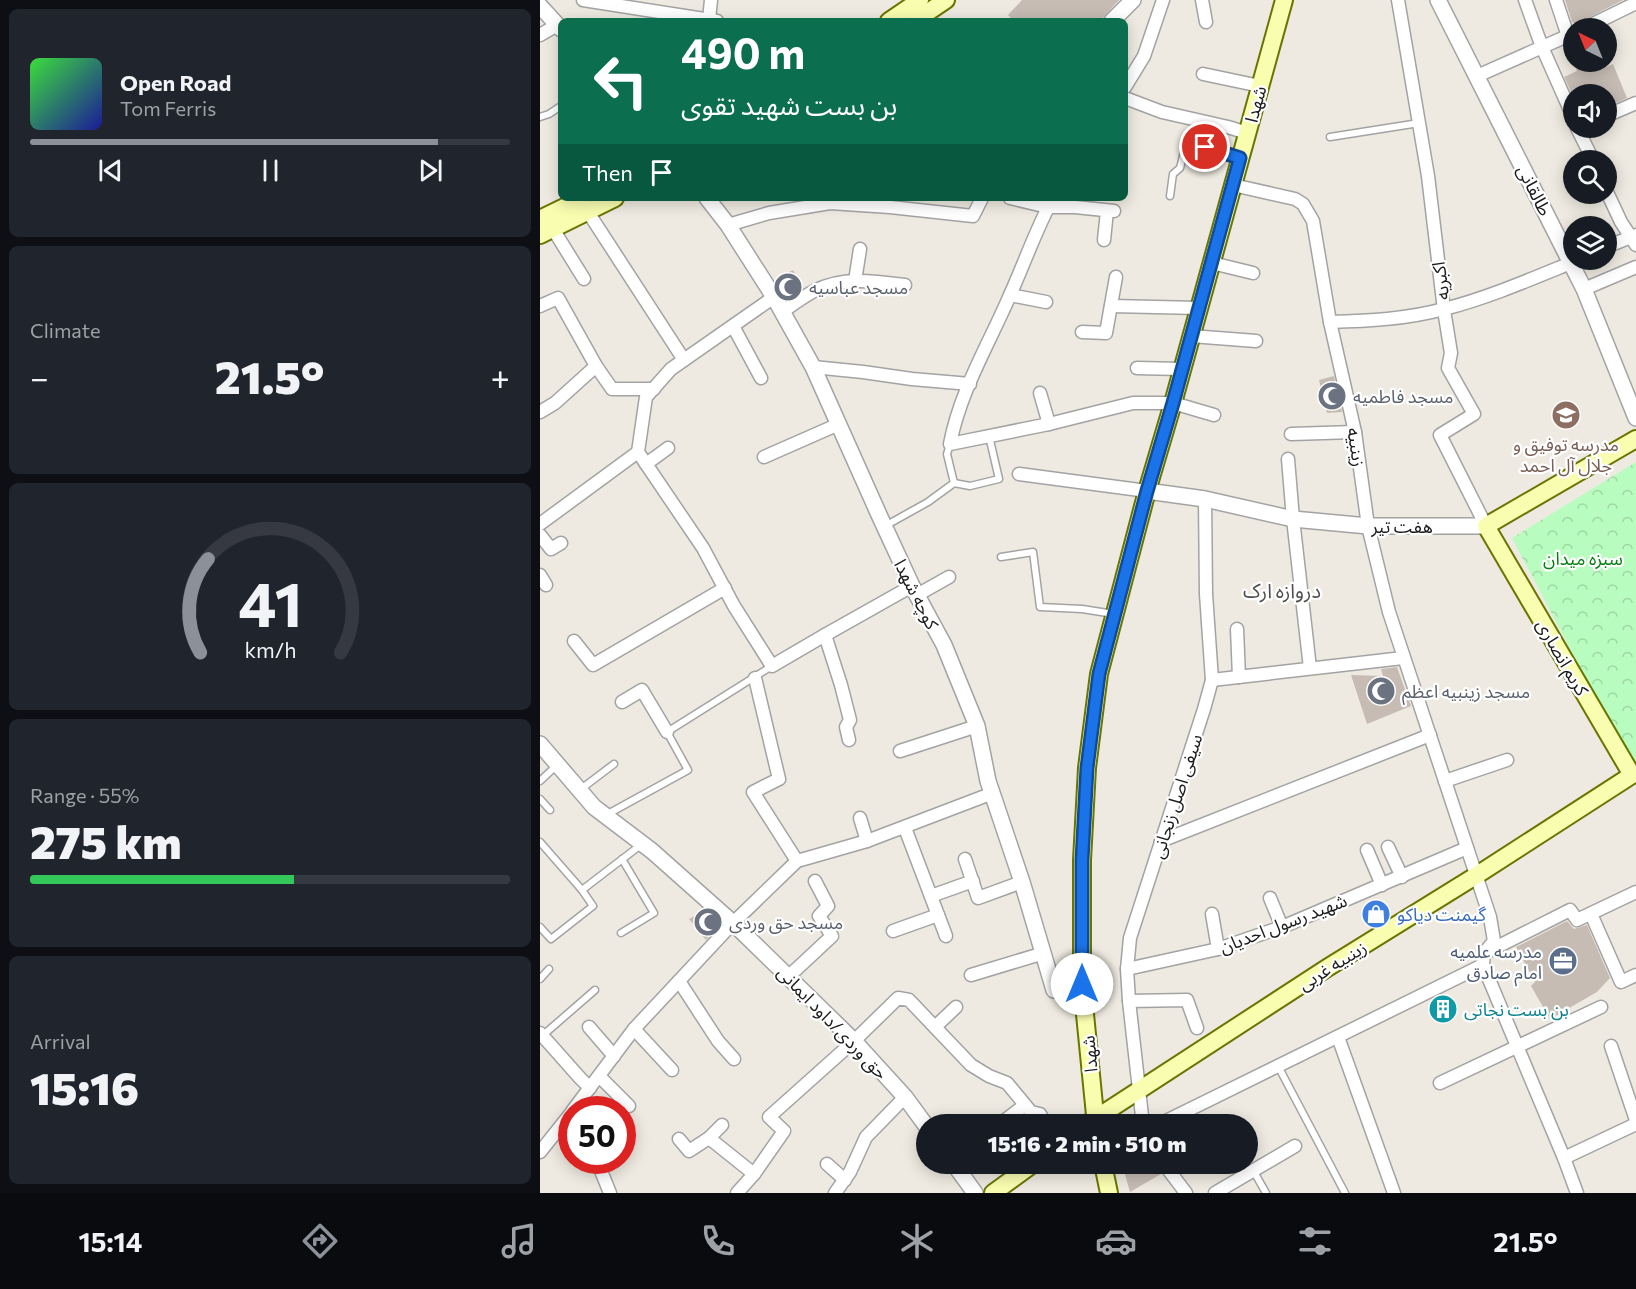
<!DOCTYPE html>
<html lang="en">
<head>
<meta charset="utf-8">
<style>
  :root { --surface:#171b24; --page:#20242c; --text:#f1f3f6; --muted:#9ea1a6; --line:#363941; --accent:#8c9099 }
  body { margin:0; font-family:Commissioner,"Noto Sans Arabic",sans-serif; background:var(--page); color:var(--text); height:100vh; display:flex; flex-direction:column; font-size:22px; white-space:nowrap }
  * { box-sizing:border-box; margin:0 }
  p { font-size:20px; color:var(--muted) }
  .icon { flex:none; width:33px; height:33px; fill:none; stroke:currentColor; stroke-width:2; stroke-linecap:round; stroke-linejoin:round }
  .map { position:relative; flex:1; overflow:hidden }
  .panel { display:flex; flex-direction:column; gap:9px; padding:9px; background:#0d0f14; width:540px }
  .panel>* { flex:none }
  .top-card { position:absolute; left:18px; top:18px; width:570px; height:183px; border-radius:9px; box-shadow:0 3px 15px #0003; background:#0b6e4f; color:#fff; overflow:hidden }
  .needle { width:39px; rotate:317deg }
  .buttons { position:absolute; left:1023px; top:18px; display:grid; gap:12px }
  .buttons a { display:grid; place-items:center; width:54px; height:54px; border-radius:50%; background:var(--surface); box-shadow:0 3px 15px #0003; font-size:30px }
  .speed { position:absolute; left:18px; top:1096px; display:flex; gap:12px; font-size:30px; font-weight:700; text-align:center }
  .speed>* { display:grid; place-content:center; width:78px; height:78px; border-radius:50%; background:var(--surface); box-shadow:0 3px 15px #0003; line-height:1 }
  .speed .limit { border:9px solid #d22; background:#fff; color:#111 }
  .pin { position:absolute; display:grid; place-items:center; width:51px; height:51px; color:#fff; margin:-26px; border:3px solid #fff; border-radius:50%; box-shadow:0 2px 6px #0007 }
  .me { position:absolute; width:66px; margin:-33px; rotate:0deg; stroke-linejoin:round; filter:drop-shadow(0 0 4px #0008) }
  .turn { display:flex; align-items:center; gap:21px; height:126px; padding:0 24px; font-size:27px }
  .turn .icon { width:78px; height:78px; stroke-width:2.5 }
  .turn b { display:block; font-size:42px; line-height:51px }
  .then { display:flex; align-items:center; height:57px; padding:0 24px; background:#0003; gap:12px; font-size:22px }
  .big { font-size:45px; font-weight:800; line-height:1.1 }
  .panel .tile { flex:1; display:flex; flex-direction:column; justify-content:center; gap:9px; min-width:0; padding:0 21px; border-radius:9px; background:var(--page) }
  .panel .dial { align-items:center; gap:0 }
  .dial svg { height:156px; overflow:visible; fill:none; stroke:var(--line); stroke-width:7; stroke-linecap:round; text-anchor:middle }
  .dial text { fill:var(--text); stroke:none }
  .song { display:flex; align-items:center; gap:18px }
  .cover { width:72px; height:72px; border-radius:9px; background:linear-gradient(135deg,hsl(120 70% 55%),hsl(240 70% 35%)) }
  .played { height:6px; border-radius:3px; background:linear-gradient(90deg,var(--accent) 85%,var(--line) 85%) }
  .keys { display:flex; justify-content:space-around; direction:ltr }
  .heat { display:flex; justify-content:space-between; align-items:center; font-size:33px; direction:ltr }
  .charge { height:9px; border-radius:4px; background:linear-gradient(90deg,#34c759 55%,var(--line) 0) }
  .trip { position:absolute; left:376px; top:1114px; width:342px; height:60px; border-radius:30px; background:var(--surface); box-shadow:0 3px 15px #0003; font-weight:800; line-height:60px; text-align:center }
  .tab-bar { display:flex; height:96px; justify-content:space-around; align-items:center; background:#090b0e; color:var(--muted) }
  .tab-bar .icon { width:42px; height:42px }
  .tab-bar .selected { color:var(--accent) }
  .tab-bar b { font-size:27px; color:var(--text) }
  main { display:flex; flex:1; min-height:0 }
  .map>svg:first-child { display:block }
  .park { fill:url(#park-crowns) }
  .building { fill:#c6bcb4 }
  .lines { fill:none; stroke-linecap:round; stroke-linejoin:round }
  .service-casing { stroke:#a3a3a3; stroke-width:9 }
  .minor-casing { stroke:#a3a3a3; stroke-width:15 }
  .tertiary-casing { stroke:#a3a3a3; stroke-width:18 }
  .secondary-casing { stroke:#687600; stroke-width:20 }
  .service { stroke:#fff; stroke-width:6 }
  .minor { stroke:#fff; stroke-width:12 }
  .tertiary { stroke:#fff; stroke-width:15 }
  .secondary { stroke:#f9fdb0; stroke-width:16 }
  .route-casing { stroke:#114b97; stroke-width:15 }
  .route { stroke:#1a73e8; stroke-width:10 }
  .labels { text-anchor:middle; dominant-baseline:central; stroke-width:4.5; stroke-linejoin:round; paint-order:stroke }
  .street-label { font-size:18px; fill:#1c1c1c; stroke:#fff }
  .worship-label { font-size:18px; fill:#5b616d; stroke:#fff; text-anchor:start }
  .education-label { font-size:18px; fill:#785e54; stroke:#fff }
  .park-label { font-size:18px; fill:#057f10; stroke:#fff }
  .shop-label { font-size:18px; fill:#366cbe; stroke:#fff; text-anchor:start }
  .service-label { font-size:18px; fill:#4e5e75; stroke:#fff; text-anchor:end }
  .culture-label { font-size:18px; fill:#0d838f; stroke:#fff; text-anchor:start }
  .neighbourhood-label { font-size:20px; fill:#4f4f4f; stroke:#fff }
</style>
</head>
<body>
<main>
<section class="panel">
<div class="tile">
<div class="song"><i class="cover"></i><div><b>Open Road</b><p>Tom Ferris</p></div></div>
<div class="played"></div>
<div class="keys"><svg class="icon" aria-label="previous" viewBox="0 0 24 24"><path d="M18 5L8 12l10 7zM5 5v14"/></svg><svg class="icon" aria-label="pause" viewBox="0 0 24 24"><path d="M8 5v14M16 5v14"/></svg><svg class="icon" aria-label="next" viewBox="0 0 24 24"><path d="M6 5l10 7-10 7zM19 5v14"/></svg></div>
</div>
<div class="tile"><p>Climate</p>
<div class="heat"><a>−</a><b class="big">21.5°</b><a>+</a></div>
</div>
<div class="tile dial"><svg viewBox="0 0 100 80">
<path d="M14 69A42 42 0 1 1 86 69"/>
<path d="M14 69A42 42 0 0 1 18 21" stroke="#8c9099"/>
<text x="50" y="56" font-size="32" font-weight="700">41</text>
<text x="50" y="72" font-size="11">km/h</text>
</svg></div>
<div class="tile"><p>Range · 55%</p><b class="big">275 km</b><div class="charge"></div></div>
<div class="tile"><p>Arrival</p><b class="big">15:16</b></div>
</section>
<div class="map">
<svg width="1096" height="1193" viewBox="0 0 1096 1193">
  <defs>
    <pattern id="park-crowns" width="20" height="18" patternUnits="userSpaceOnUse" patternTransform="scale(1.5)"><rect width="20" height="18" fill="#b9fcbf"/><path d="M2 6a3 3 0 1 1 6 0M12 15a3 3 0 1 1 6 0" fill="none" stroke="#9ed7a4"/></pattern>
  </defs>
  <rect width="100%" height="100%" fill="#eeeae1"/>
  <polygon class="park" points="1096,462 1096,774 972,538"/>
  <g class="building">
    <polygon points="482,0 579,0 560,21 474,21 468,15"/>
    <polygon points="1025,0 1083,0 1036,24 1032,22"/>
    <polygon points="1033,62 1064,62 1066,67 1073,64 1087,98 1066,107 1066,94 1032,94 1024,77 1037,71"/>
    <polygon points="253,270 263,288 246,299 235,280"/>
    <polygon points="794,376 802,412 787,413 779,380"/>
    <polygon points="857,667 871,706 827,724 811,675 843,676 841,669"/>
    <polygon points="164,911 180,925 166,940 149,919"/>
    <polygon points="1027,921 1034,929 1047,925 1070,978 1057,992 1010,1019 991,986 995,982 976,947"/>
    <polygon points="582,1164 616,1164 621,1174 590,1192"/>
  </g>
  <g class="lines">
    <g class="service-casing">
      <g id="service">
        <polyline points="0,117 9,114 21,106"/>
        <polyline points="790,137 879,123"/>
        <polyline points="630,196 633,174 640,168 647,141"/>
        <polyline points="414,483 430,486 459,479 449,436"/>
        <polyline points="345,526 388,502 414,483 407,454 410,444"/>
        <polyline points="461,557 493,552 500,607 542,609 574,614"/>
        <polyline points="0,781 17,765"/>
        <polyline points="41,789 74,764"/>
        <polyline points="0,799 10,810"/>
        <polyline points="66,815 148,770 127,732 232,666"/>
        <polyline points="0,842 42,890 53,906 11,939 0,927"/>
        <polyline points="42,890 102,844"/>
        <polyline points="81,933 114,913 82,859"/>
        <polyline points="0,979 9,969"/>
        <polyline points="2,1036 55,990"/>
        <polyline points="738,1066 805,1193"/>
        <polyline points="713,1170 726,1193"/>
      </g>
    </g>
    <g class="minor-casing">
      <g id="minor">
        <polyline points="43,0 177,21"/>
        <polyline points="662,0 666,22"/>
        <polyline points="858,0 888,176 904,310 911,353 908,368 934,414 900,435 946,526"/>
        <polyline points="985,0 1002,47 1034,119"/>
        <polyline points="1016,0 1028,36"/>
        <polyline points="169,20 171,0"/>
        <polyline points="1045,28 1096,3"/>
        <polyline points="0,35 17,25"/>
        <polyline points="663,74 720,86"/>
        <polyline points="937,76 1034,33"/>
        <polyline points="585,87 604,56 623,0"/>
        <polyline points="585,98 622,112 688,127 707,133"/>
        <polyline points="1066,116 1096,103"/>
        <polyline points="1037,128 1053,160"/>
        <polyline points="647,141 700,158"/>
        <polyline points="693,185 755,199 763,204 773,221 790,322 815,432 828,526 849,612 950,917 954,941 944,953 943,965 1024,1158 1037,1193"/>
        <polyline points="1066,190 1081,222 1096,245"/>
        <polyline points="470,198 508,207 535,207 574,211"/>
        <path d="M513 198C496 229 485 262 470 295 449 344 420 391 410 444L509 424 593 403H633L674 415"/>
        <polyline points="48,212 144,360"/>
        <polyline points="188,225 229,213 290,203 350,207 433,216 442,198"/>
        <polyline points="13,229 44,279"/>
        <polyline points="564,240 567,211"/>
        <polyline points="1066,247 1096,235"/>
        <polyline points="672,263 713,273"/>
        <polyline points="315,281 320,249"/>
        <polyline points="1044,289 1096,267"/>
        <polyline points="470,295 506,302"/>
        <polyline points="234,297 131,369 106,397 98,452 163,548 194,606 232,666 285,635 372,586"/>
        <polyline points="0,306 18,298 56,366 72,389 114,389"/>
        <polyline points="571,306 659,308"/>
        <path d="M242 312C252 305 263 297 274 291 302 276 335 281 365 285"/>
        <path d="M790 322C828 321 867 319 904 309 948 298 996 277 1038 260"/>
        <polyline points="193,326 221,378"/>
        <polyline points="542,332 566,333 576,277"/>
        <polyline points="651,336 716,341"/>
        <polyline points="273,367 323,372 372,379 430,384"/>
        <polyline points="597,368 642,369"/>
        <polyline points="500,393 509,424"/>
        <polyline points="0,412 15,403 56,366"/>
        <polyline points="751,434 815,432"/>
        <polyline points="224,457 299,424"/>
        <polyline points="748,459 753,519 770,668"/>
        <polyline points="106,464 128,448"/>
        <polyline points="479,474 607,491"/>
        <polyline points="0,524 98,452"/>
        <polyline points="0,535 11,549 21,543"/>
        <polyline points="0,575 6,585"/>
        <polyline points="377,595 409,577"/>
        <polyline points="697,629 699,677"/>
        <polyline points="285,635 301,685 310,720 306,727 309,740"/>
        <polyline points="34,641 53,665 185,588"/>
        <polyline points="215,678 239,779 213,792 257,861"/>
        <polyline points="672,680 863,658"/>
        <polyline points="82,702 102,690 127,732"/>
        <polyline points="360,751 437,726"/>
        <polyline points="905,781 967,760"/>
        <polyline points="320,818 327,841"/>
        <polyline points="365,828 406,936"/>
        <polyline points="621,841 890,735"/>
        <polyline points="848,847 862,877"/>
        <polyline points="827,850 842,885"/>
        <polyline points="425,859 438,898 482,882"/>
        <polyline points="391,896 433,881"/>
        <polyline points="730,898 742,927"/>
        <polyline points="672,914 678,949"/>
        <polyline points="1051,914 1081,982 1096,975"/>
        <polyline points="353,931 398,915"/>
        <polyline points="949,951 1030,910 1037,920 1096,892"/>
        <polyline points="587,969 678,949 742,927 927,848"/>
        <polyline points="431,975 504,953"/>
        <polyline points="248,977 292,936 279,916 288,906 275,881"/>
        <polyline points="139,981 178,1041 194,1059"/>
        <polyline points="589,1001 647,1000 657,1028"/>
        <polyline points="49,1027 74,1056"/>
        <polyline points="395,1027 416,1007"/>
        <polyline points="94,1029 132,1070"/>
        <polyline points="0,1033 40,1078 50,1088"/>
        <polyline points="798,1037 854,1193"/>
        <polyline points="1071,1046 1096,1120"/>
        <polyline points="59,1076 89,1106"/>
        <polyline points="900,1083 1061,1007"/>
        <polyline points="33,1110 94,1029 193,923 257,861 327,841 453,793"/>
        <polyline points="464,1121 485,1105"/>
        <polyline points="603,1125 589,1001 587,969 590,938 664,709 672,680 666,594 665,499"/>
        <polyline points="618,1125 943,965"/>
        <polyline points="169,1138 214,1174"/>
        <polyline points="139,1139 149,1151 169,1138 182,1125"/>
        <polyline points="0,1152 32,1112"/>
        <polyline points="1024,1158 1096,1124"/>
        <polyline points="57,1161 70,1193"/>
        <polyline points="287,1164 305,1180"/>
        <polyline points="624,1164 646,1193"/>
        <polyline points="197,1193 214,1174 244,1131 229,1117 314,1041 358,998 369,1000 431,1065 449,1076 467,1083 491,1112 500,1114 506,1125"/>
        <polyline points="295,1193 310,1172 326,1137 365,1097"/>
        <polyline points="675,1193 755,1146"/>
      </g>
    </g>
    <g class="tertiary-casing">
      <g id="tertiary">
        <polyline points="898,0 1044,289 1096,418"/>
        <polyline points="0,6 21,29"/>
        <polyline points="572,21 593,0"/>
        <polyline points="167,198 188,225 234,297 273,367 340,517 372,586 404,645 437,726 448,781 482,882 514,990 542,984"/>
        <polyline points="607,491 665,499 753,519 828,526 946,526"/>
        <polyline points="0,744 54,807 112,851 193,923 314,1041 365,1097 387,1127"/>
        <polyline points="414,1164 435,1193"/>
      </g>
    </g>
    <g class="secondary-casing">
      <g id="secondary">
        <polyline points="349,21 380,0"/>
        <polyline points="375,21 406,0"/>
        <polyline points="0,219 43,198"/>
        <polyline points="0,235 75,198"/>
        <polyline points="547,1124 787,968 937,875 1092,775 946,526 1096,439"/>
        <polyline points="556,1125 542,984 542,860 547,768 559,674 607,491 633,403 744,0"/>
        <polyline points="563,1164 569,1193"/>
        <polyline points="453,1193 493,1164"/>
      </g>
    </g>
    <use href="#service" class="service"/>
    <use href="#minor" class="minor"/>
    <use href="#tertiary" class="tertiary"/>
    <use href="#secondary" class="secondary"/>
  </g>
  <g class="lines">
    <g class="route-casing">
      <polyline id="route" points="542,984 542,860 547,768 559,674 607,491 633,403 700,158 665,147"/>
    </g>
    <use href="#route" class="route"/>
  </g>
  <defs>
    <g id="mosque-disc" transform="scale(1.5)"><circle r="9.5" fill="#6b7280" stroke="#fff"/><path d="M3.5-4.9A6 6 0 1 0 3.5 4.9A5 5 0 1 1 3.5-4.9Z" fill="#fff"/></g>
    <g id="school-disc" transform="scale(1.5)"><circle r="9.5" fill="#8d6e63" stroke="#fff"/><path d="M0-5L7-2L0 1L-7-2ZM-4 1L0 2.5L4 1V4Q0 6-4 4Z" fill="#fff"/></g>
    <g id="shop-disc" transform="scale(1.5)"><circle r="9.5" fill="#3f7fe0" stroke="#fff"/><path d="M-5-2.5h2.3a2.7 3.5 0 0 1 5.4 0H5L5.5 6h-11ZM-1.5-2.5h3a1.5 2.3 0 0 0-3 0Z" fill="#fff"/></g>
    <g id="office-disc" transform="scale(1.5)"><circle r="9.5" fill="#5c6f8a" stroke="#fff"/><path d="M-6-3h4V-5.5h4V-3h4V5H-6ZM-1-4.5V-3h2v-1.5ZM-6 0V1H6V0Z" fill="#fff"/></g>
    <g id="building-disc" transform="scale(1.5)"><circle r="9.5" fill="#0f9aa8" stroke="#fff"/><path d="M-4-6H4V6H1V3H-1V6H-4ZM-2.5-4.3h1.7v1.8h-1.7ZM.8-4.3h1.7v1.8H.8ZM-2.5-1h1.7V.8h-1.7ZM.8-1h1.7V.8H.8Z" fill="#fff"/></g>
  </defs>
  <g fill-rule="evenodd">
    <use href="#mosque-disc" x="248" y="287"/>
    <use href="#mosque-disc" x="792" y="396"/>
    <use href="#school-disc" x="1026" y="415"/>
    <use href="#mosque-disc" x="841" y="691"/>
    <use href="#shop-disc" x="836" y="914"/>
    <use href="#mosque-disc" x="168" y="922"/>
    <use href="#office-disc" x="1023" y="961"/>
    <use href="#building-disc" x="903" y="1009"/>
  </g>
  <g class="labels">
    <g class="street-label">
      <text transform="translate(715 104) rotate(-75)">شهدا</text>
      <text transform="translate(995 190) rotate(63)">طالقانی</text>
      <text transform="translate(900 281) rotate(-97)">اکبریه</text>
      <text transform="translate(817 447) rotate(81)">زینبیه</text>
      <text x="862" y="526">هفت تیر</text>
      <text transform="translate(377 594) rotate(63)">کوچه شهدا</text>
      <text transform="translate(1023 657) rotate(60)">کریم انصاری</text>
      <text transform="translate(636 796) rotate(-72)">سیفی اصل زنجانی</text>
      <text transform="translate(743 923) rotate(-21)">شهید رسول احدیان</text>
      <text transform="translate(792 965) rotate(-32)">زینبیه غربی</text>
      <text transform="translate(293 1022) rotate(46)">حق وردی/داود ایمانی</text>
      <text transform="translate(549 1054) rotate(-95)">شهدا</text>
    </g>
    <g class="worship-label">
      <text x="269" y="287">مسجد عباسیه</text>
      <text x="813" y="396">مسجد فاطمیه</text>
      <text x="862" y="691">مسجد زینبیه اعظم</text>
      <text x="189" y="922">مسجد حق وردی</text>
    </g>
    <g class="education-label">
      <text x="1026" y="444">مدرسه توفیق و<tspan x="1026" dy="21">جلال آل احمد</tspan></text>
    </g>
    <g class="park-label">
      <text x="1043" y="558">سبزه میدان</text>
    </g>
    <g class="shop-label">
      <text x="857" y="914">گیمنت دیاکو</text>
    </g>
    <g class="service-label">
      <text x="1002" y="951">مدرسه علمیه<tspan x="1002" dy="21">امام صادق</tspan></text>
    </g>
    <g class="culture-label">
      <text x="924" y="1009">بن بست نجاتی</text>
    </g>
    <g class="neighbourhood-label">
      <text x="742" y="590">دروازه ارک</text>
    </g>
  </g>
</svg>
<div class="buttons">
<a><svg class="needle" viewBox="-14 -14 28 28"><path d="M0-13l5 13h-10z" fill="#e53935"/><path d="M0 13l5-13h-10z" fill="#9ea1a6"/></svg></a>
<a><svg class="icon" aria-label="sound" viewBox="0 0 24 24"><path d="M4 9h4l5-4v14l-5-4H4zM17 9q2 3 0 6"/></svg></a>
<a><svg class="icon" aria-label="search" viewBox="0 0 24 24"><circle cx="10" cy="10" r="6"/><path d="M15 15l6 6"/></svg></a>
<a><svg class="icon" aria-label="layers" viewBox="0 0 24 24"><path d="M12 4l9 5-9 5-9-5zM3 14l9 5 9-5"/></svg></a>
</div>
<div class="speed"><div class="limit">50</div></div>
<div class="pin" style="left:665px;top:147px;background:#d93025"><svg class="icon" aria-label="arrive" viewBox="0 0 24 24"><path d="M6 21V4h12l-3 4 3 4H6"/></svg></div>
<svg class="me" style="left:542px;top:984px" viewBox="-20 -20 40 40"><circle r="19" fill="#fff"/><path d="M0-13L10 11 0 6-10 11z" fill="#1a73e8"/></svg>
<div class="trip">15:16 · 2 min · 510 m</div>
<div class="top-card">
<div class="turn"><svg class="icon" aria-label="left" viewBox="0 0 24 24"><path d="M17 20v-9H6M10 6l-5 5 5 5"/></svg><div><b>490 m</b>بن بست شهید تقوی</div></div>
<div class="then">Then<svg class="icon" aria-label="arrive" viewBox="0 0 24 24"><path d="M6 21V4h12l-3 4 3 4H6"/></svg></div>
</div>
</div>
</main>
<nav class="tab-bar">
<b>15:14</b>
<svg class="icon selected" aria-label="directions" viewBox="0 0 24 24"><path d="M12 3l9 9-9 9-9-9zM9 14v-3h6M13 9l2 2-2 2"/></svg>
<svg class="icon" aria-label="music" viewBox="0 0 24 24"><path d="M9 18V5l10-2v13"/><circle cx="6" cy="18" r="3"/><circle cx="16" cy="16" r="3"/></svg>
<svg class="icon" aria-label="phone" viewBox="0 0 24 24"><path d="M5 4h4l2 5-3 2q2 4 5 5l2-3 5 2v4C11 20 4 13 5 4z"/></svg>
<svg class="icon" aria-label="climate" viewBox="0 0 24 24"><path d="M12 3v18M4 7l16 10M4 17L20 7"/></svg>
<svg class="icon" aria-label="car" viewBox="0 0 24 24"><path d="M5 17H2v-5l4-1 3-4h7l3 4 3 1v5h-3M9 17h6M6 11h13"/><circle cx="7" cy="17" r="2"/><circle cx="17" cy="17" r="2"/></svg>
<svg class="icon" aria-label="filters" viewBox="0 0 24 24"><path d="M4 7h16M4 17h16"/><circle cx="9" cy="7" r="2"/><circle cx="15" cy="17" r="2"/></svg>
<b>21.5°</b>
</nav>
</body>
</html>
